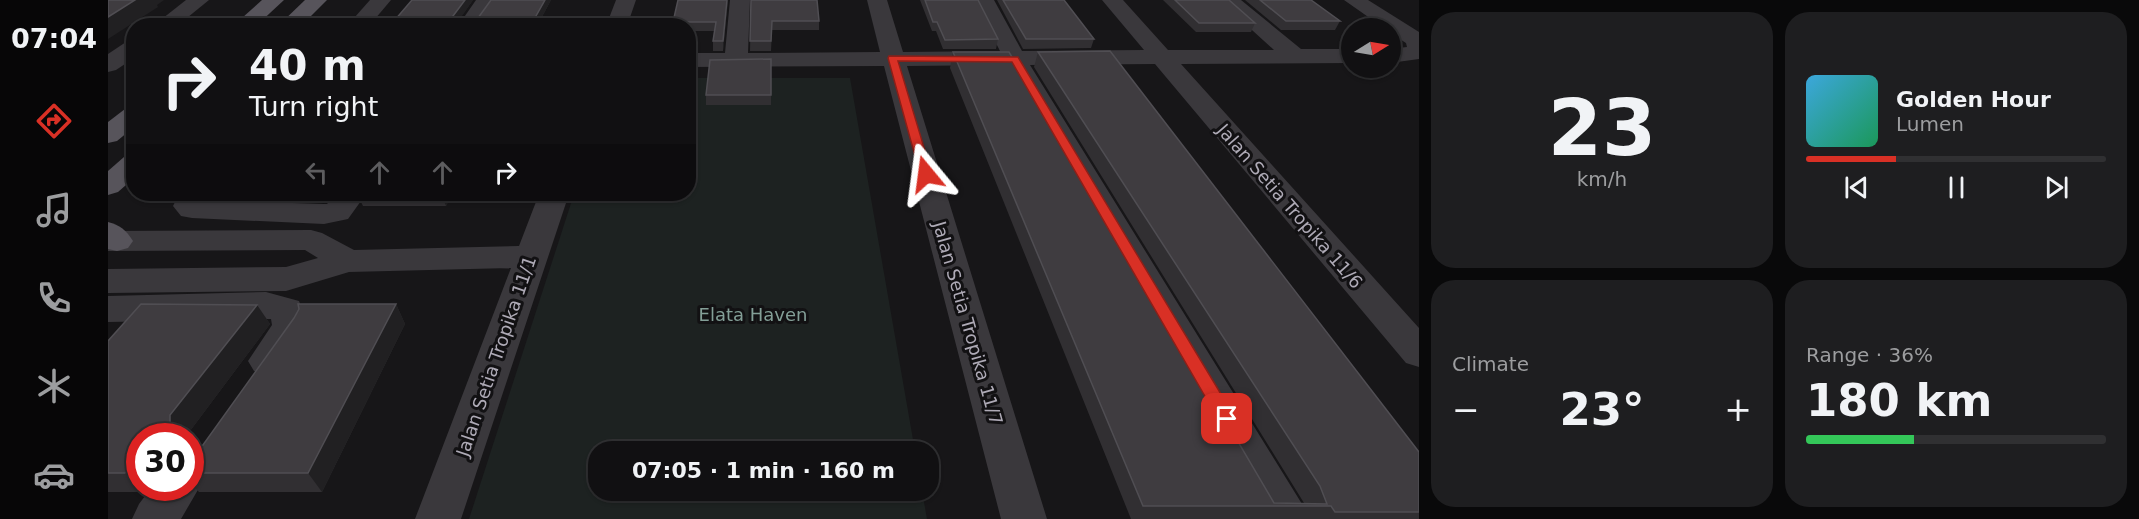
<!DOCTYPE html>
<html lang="en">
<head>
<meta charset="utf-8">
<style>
  :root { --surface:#111012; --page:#1e1e20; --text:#f1f3f6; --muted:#9c9d9f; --line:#303032; --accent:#d93025 }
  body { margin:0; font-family:"DejaVu Sans",sans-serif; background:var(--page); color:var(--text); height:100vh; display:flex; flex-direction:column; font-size:22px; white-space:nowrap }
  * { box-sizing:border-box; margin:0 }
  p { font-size:20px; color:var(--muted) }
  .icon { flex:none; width:33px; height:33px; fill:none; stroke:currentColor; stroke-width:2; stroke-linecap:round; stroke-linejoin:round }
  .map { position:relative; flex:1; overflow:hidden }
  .side { display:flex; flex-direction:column; gap:12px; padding:12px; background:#09090a; width:720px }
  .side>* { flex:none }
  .top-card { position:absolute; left:18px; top:18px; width:570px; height:183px; border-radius:24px; box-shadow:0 2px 4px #0004,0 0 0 2px var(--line); background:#111012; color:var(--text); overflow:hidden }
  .needle { width:39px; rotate:79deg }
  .fabs { position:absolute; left:1233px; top:18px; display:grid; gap:12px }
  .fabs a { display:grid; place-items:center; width:60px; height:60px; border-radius:50%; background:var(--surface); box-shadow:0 2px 4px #0004,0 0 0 2px var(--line); font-size:30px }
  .speed { position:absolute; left:18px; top:423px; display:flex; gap:12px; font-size:30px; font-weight:700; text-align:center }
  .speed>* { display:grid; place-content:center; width:78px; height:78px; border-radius:50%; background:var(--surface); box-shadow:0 2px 4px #0004,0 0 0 2px var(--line); line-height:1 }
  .speed .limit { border:9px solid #d22; background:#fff; color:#111 }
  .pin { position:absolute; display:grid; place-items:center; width:51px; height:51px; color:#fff; margin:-26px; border-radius:12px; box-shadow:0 3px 9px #0006 }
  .me { position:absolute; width:66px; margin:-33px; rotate:344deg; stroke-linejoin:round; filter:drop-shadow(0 0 4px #0008) }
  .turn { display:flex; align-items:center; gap:21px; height:126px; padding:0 24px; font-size:27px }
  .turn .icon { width:78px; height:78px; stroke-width:2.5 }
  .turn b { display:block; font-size:42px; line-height:51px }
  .lanes { display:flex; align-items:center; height:57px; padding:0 24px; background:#0003; justify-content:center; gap:30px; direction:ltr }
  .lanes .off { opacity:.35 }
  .big { font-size:45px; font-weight:800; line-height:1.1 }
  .side .card { flex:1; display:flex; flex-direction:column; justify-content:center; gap:9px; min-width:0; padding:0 21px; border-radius:24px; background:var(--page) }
  .side .dial { align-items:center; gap:0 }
  .dial b { font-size:78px; line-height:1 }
  .song { display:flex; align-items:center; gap:18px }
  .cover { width:72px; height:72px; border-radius:9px; background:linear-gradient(135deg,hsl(200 70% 55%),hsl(150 70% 35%)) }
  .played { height:6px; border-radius:3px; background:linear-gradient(90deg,var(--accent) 30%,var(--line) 30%) }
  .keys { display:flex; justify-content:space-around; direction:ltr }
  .heat { display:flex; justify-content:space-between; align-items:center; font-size:33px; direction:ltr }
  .charge { height:9px; border-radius:4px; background:linear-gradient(90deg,#34c759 36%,var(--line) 0) }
  .side .tiles { flex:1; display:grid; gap:12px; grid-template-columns:repeat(2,1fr) }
  .trip { position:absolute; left:480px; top:441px; width:351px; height:60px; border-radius:24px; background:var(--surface); box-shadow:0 2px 4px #0004,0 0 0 2px var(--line); font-weight:800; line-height:60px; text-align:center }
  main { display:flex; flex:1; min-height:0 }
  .menu { display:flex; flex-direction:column; width:108px; justify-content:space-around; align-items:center; background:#070607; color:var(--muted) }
  .menu .icon { width:42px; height:42px }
  .menu .on { color:var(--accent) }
  .menu b { font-size:27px; color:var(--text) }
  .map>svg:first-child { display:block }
  .green { fill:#1d2221 }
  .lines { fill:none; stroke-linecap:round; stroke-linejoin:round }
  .minor { fill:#3a383c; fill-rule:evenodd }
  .major { fill:#57545b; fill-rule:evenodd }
  .wall { fill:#312f32 }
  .shaded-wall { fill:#212022 }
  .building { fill:#3f3c40; stroke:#504e53; stroke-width:1.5 }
  .route { fill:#d93025; stroke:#8d1f18; stroke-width:1.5 }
  .labels { text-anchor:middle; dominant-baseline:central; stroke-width:6; stroke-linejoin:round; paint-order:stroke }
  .street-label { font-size:18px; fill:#aeaab6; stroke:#121113 }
  .park-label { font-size:18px; fill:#839f97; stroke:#121113 }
</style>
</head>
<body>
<main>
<nav class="menu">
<b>07:04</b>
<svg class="icon on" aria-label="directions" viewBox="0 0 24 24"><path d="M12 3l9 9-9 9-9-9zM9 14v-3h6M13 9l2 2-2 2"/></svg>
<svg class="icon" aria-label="music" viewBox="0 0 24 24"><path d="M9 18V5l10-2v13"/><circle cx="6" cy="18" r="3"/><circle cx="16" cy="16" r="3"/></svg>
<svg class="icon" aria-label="phone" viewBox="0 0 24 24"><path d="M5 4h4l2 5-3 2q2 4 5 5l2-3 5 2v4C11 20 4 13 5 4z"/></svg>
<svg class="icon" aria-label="climate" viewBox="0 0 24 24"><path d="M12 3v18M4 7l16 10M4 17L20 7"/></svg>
<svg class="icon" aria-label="car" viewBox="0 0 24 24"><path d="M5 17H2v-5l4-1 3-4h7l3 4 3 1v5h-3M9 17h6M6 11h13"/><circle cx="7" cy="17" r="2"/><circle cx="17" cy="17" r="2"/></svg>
</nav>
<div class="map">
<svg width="1311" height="519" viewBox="0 0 1311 519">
  <rect width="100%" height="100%" fill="#171618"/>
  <polygon class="green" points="581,78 742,78 807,451 490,452 490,490 814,491 819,519 361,519 466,194 580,194"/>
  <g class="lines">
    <g class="minor">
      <polygon points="78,0 101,0 69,26 45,26"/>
      <polygon points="262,0 283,0 261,26 239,26"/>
      <polygon points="368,0 388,0 371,26 350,26"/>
      <polygon points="508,0 528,0 519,26 498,26"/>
      <polygon points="622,0 642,0 640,53 772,52 759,0 779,0 795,52 892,51 866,0 886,0 914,51 1036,50 994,0 1015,0 1060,50 1166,50 1111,0 1133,0 1193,49 1244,49 1244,63 1073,64 1311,328 1311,367 1298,363 1047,64 922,65 1194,504 1201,519 1153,519 899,65 799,66 939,519 893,519 776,66 580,67 580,53 617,53"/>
      <polygon points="1236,0 1260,0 1311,32 1311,59 1282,63 1282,49 1299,47 1298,43 1282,33 1282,28 1276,28"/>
      <polygon points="26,40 26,58 8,70 0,72 0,54 18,42"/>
      <polygon points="71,194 101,194 98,200 216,204 219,204 228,194 258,194 240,219 216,224 84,218 73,216 65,206"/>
      <polygon points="431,194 461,194 353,519 307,519 403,268 241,272 178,291 0,293 0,269 178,267 210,258 197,250 0,251 0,231 203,230 214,233 246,250 411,246"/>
      <polygon points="158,292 191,301 201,327 172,371 159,376 146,371 140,361 164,325 163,319 0,322 0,296"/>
      <polygon points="82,473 91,488 73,519 24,519 31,504 43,488 82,488"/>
    </g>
    <g class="major">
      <polygon points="154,0 176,0 148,26 125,26"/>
      <polygon points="197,0 219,0 193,26 170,26"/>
      <polygon points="26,106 26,127 9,141 0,143 0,122 17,109"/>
      <polygon points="26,155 26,178 10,192 0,195 0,171 16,157"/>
      <path d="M0 222C12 225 18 230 25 241L20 248 9 251 0 249Z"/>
    </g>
  </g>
  <g class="wall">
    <polygon points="365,0 352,18 370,18 443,0 429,26 288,26 286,21"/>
    <polygon points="570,0 620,0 615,51 605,51 605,41 606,31 580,31 580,26 565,26 565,22"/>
    <polygon points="643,0 711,21 711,30 664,30 663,51 642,51"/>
    <polygon points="812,0 870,0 890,39 888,49 835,49 828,31 824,31"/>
    <polygon points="889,0 956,0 986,39 983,48 915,49"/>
    <polygon points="1055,0 1121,0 1147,23 1143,32 1088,32"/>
    <polygon points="1137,0 1203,0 1232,21 1227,30 1173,30"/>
    <polygon points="845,52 1166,503 1196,503 926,67 930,52 1311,452 1311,519 1023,519 842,68"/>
    <polygon points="663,59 663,105 598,105 598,95"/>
    <polygon points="143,194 226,194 218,202 146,199"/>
    <polygon points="249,194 344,194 338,206 255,206"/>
    <polygon points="288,304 297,324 214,492 91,492 82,483 82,463"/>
    <polygon points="149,305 162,324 79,435 32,436 32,488 41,488 37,492 0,492 0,341"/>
  </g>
  <g class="shaded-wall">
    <polygon points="27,0 56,0 49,5 50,7 0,39 0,17"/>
    <polygon points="357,0 365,0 350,22 346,19 345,16"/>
    <polygon points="437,0 443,0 429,26 424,26 424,23"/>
    <polygon points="619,0 620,0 615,51 615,41"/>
    <polygon points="214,194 226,194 218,202"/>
    <polygon points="333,194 344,194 338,206"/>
    <polygon points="288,304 297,324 214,492 200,473"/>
    <polygon points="149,305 162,324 79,435 79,436 62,436 62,415"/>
    <polygon points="23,467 32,475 32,486 17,473"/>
    <polygon points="33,488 41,488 37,492"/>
  </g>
  <g class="building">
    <polygon points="0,0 27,0 0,17"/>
    <polygon points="304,0 357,0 345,16 346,19 370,18 383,0 437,0 424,23 286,21"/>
    <polygon points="570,0 619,0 615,41 605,41 608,22 565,22"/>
    <polygon points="643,0 709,0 711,21 664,21 663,41 642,41"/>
    <polygon points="817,0 870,0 890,39 837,40 829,22 825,22"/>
    <polygon points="895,0 956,0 986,39 918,39"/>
    <polygon points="1067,0 1121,0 1147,23 1091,23"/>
    <polygon points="1152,0 1203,0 1232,21 1178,21"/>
    <polygon points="1002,51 1311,452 1311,512 1227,512 1223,506 1035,506 845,52 901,52 1166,503 1219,504 1212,486 930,52"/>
    <polygon points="663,59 663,95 598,95 602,60"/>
    <polygon points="33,304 149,305 62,415 62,436 32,436 32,467 23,467 17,473 0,473 0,341"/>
    <polygon points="190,304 288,304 200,473 82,473 82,463 186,318 191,309"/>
  </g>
  <polygon class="route" points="781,56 910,57 1125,414 1128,419 1125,424 1119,426 1113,424 904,62 790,61 824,174 818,177 812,174 780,58"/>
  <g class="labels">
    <g class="street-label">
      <text transform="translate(1182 206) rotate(49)">Jalan Setia Tropika 11/6</text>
      <text transform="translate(860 323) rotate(74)">Jalan Setia Tropika 11/7</text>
      <text transform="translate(388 356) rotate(-71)">Jalan Setia Tropika 11/1</text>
    </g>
    <g class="park-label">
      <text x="645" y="314">Elata Haven</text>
    </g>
  </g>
</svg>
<div class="fabs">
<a><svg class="needle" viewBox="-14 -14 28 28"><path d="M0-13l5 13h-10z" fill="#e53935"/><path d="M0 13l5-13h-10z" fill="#9c9d9f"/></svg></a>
</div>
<div class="speed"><div class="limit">30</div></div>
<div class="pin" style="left:1119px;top:419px;background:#d93025"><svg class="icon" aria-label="arrive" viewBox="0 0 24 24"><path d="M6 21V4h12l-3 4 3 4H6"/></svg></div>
<svg class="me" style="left:818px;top:174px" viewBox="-20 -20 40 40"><path d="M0-17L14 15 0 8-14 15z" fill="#d93025" stroke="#fff" stroke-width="4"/></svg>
<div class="trip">07:05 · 1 min · 160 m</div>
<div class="top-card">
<div class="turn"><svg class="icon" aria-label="right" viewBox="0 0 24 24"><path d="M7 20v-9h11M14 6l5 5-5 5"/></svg><div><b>40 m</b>Turn right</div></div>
<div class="lanes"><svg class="icon off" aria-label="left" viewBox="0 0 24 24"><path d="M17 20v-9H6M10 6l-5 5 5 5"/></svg><svg class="icon off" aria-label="ahead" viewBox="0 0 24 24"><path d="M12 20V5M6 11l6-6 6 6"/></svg><svg class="icon off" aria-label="ahead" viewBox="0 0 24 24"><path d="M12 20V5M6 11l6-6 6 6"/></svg><svg class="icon" aria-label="right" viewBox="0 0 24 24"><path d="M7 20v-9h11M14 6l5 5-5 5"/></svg></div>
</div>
</div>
<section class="side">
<div class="tiles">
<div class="card dial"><b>23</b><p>km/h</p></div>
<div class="card">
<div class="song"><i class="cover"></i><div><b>Golden Hour</b><p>Lumen</p></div></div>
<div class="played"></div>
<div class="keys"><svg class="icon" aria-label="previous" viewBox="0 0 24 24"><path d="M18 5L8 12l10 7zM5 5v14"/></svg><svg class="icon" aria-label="pause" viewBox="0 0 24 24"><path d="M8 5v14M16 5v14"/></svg><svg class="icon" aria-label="next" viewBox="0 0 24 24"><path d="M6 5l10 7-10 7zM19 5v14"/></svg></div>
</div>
<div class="card"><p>Climate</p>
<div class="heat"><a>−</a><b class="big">23°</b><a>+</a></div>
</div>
<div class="card"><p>Range · 36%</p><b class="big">180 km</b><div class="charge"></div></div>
</div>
</section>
</main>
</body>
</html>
